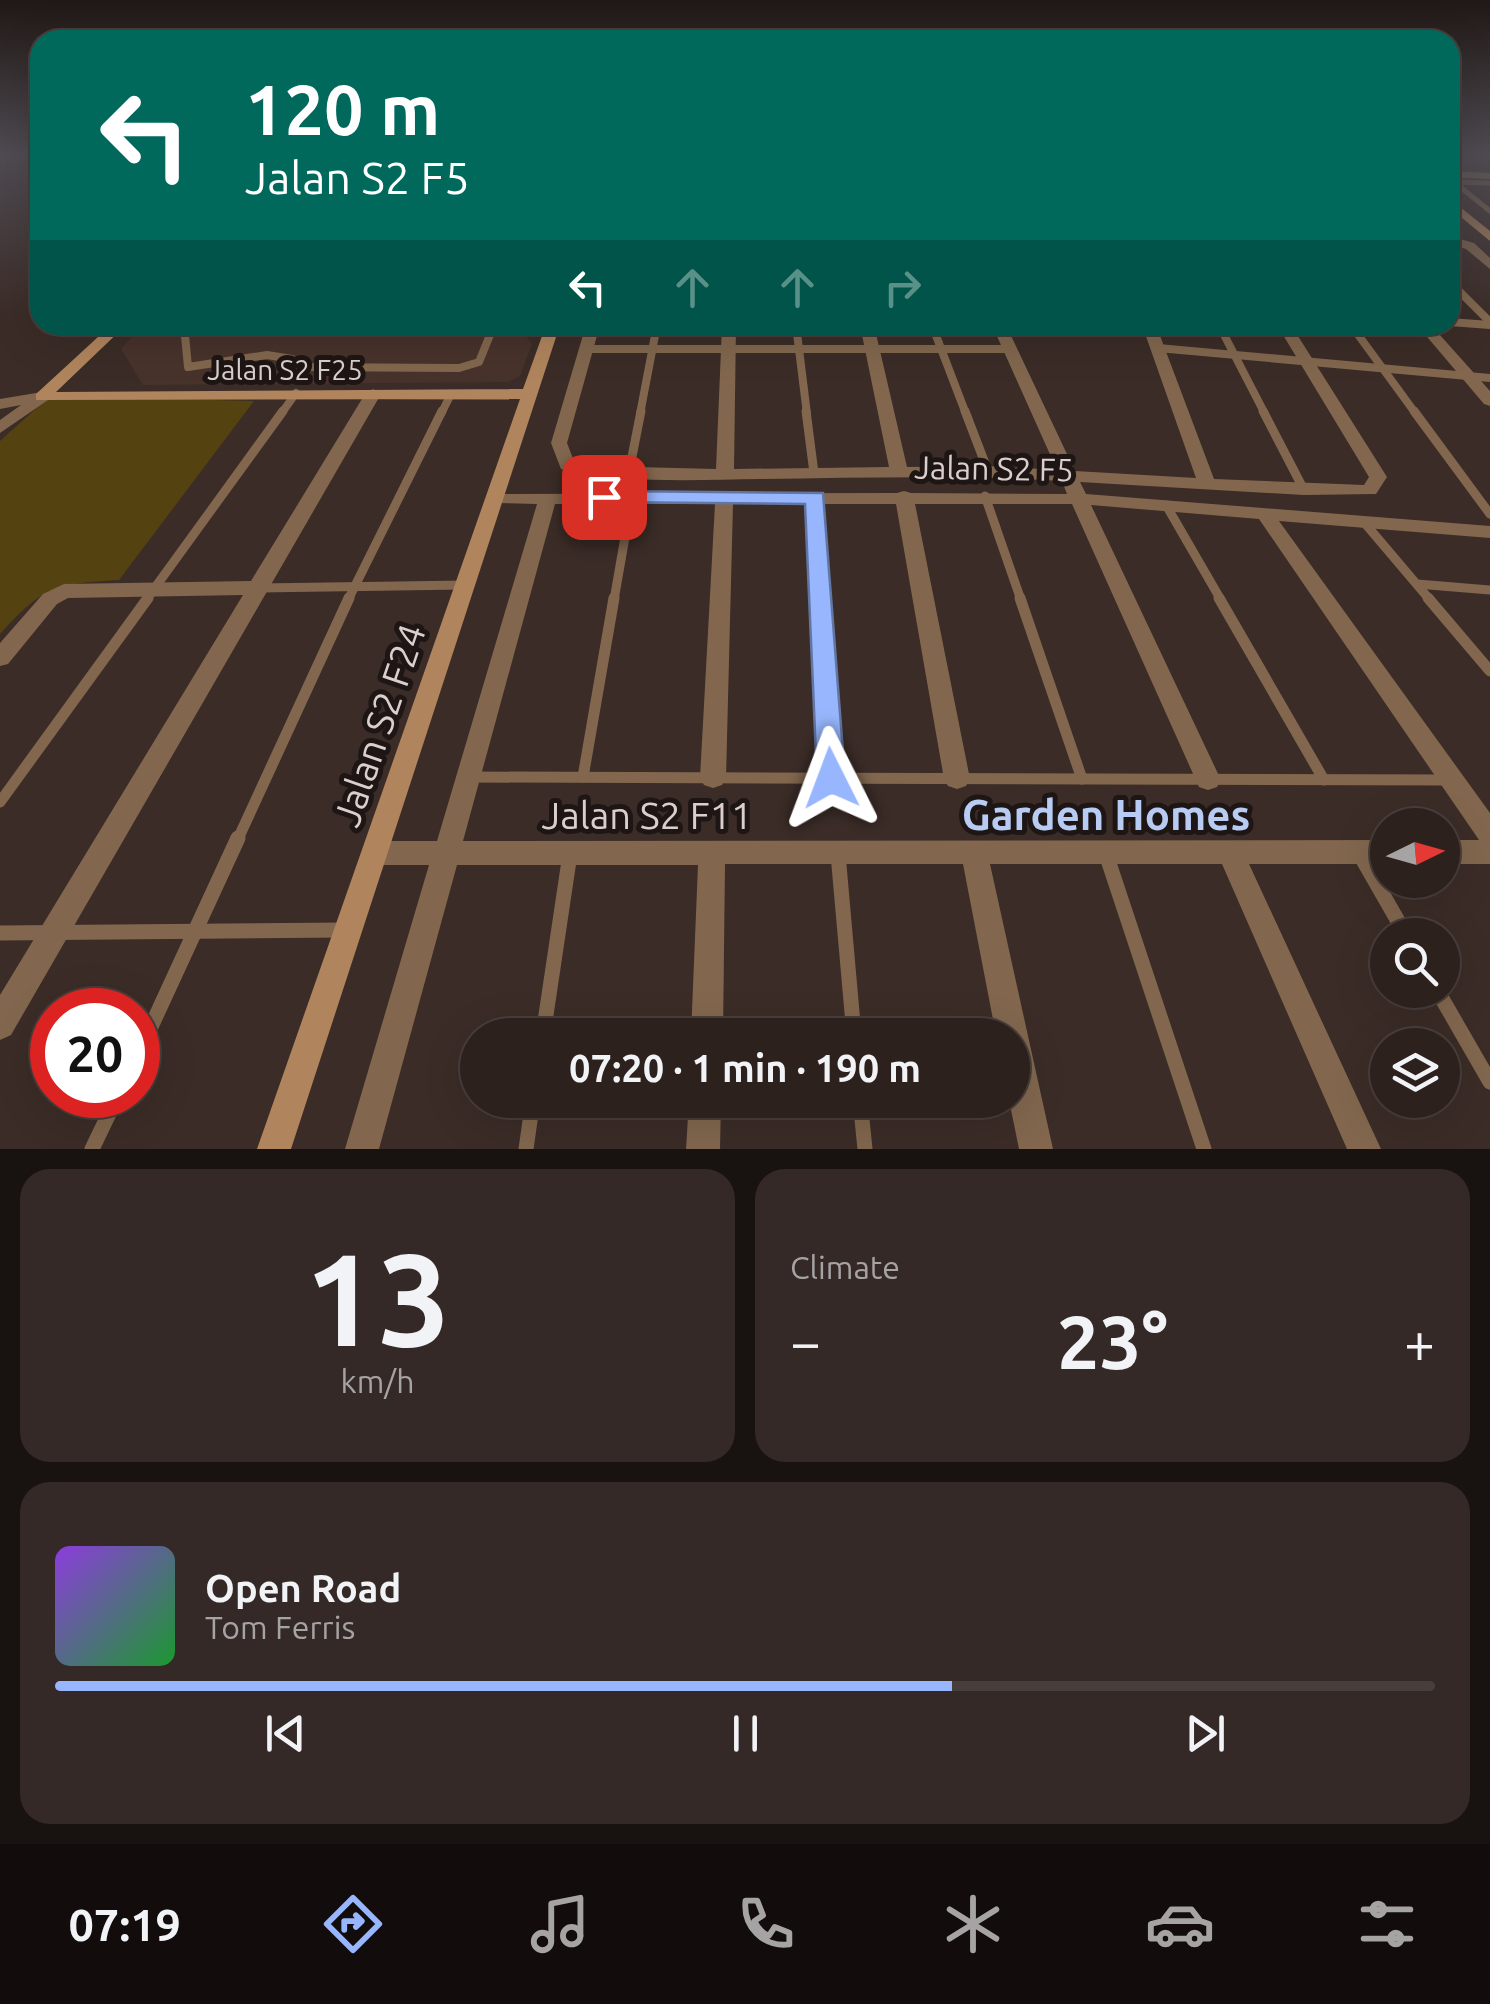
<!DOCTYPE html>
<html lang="en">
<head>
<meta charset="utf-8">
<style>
  :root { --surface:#2c211d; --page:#342926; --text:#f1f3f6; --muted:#a6a3a4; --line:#483e3b; --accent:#97b6fd }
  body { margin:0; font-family:Ubuntu,sans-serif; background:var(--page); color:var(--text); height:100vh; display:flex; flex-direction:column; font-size:38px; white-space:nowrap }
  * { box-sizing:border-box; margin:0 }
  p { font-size:32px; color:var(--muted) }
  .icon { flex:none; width:55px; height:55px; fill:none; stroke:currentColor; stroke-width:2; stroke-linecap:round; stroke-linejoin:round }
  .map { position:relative; height:1149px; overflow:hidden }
  .panel { display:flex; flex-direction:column; gap:20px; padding:20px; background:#181210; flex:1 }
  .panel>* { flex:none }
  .banner { position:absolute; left:30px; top:30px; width:1430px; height:305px; border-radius:30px; box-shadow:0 10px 40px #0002,0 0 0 2px var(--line); background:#00695c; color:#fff; overflow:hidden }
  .needle { width:65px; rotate:85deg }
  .buttons { position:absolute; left:1370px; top:808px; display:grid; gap:20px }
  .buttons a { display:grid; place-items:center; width:90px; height:90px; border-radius:50%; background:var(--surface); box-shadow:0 10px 40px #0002,0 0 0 2px var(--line); font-size:50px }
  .speed { position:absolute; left:30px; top:988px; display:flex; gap:20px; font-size:50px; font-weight:700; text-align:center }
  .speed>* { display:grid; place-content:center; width:130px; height:130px; border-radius:50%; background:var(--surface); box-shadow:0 10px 40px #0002,0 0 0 2px var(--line); line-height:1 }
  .speed .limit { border:15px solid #d22; background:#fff; color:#111 }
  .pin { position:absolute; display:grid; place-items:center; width:85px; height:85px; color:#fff; margin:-42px; border-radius:20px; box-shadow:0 5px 15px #0006 }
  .me { position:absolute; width:110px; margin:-55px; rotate:357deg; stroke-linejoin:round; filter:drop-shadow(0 0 8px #0008) }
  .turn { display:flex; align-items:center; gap:35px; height:210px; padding:0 50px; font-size:45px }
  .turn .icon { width:130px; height:130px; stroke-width:2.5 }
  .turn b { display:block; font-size:70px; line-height:85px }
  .lanes { display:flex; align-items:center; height:95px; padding:0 50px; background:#0003; justify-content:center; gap:50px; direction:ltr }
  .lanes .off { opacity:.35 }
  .big { font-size:75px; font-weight:600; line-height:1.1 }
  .panel .widget { flex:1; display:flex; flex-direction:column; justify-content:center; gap:15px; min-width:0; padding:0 35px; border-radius:30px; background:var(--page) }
  .panel .dial { align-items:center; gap:0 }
  .dial b { font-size:130px; line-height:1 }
  .song { display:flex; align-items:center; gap:30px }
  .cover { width:120px; height:120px; border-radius:15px; background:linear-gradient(135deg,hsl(270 70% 55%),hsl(130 70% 35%)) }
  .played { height:10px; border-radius:5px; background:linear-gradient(90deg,var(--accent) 65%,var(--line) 65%) }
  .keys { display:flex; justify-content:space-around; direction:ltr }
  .heat { display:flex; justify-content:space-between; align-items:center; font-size:55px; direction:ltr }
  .panel .tiles { flex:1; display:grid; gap:20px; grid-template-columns:1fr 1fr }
  .widget:last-child { grid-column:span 2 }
  .trip { position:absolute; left:460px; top:1018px; width:570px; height:100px; border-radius:50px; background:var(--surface); box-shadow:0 10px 40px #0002,0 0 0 2px var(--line); font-weight:600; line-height:100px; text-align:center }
  .tab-bar { display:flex; height:160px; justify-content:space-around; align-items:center; background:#120d0c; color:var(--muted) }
  .tab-bar .icon { width:70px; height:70px }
  .tab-bar .current { color:var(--accent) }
  .tab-bar b { font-size:45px; color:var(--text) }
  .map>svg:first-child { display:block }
  .built { fill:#48322c }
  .green { fill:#544310 }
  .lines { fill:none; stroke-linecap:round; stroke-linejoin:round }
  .lane-far4 { stroke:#82674e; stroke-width:5 }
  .lane-far3 { stroke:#82674e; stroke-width:8 }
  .lane-far2 { stroke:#82674e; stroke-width:9 }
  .lane-far1 { stroke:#82674e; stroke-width:11 }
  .lane { stroke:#82674e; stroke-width:15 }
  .street { fill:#82674e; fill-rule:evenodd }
  .secondary { fill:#b0855d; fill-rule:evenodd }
  .route { fill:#97b6fd; stroke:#6276a4; stroke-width:2.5 }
  .labels { text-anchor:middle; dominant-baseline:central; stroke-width:10; stroke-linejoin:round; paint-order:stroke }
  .far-street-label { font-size:28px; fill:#dacfcc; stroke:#1d1614 }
  .street-label { font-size:32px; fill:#dacfcc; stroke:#1d1614 }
  .near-street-label { font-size:38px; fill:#dacfcc; stroke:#1d1614 }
  .near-neighbourhood-label { font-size:42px; font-weight:bold; fill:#b8cbf3; stroke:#1d1614 }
</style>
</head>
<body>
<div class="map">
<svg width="1490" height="1149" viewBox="0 0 1490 1149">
  <rect width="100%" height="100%" fill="#3b2c27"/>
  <polygon class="built" points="143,325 517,325 532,344 520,376 509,382 143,385 121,349"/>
  <path class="green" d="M50 396 254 401 119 580C54 584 45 585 0 634V441Z"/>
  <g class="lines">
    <polyline class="lane-far4" points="1490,183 1454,182 1490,211"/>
    <g class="lane-far3">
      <polyline points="1450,282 1490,322"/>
      <polyline points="1450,322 1490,325"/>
      <polyline points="184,325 188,367 267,355 292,359 293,367 459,368 479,362 494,325"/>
      <polyline points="796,325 807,414"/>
      <polyline points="932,325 966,414"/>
      <polyline points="1219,325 1265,414"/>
      <polyline points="1351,325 1416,414"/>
      <polyline points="1158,348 1490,378"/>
      <polyline points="587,349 1010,349"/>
      <polyline points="281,414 296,393"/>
      <polyline points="441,414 451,394"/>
      <polyline points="640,414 657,325"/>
    </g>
    <g class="lane-far2">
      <polyline points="806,411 814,473"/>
      <polyline points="965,411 988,471"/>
      <polyline points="1263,411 1304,490"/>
      <polyline points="1414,411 1490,514"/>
      <polyline points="629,472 641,411"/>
      <polyline points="985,496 1021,600"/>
      <polyline points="816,497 822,600"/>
      <polyline points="1166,505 1221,600"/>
      <polyline points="1363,521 1430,600"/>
      <polyline points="1417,584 1490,590"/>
      <polyline points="259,588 465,585"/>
      <polyline points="146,600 283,411"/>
      <polyline points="348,600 442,411"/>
      <polyline points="614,600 632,497"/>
    </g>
    <g class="lane-far1">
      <polyline points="821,598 831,778"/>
      <polyline points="1020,598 1082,779"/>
      <polyline points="1219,598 1324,780"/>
      <polyline points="1428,598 1490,671"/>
      <polyline points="468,777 1451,780"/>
      <polyline points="583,777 614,598"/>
      <polyline points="0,802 148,598"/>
      <polyline points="237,841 349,598"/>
    </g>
    <g class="lane">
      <polyline points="1359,853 1406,935"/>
      <polyline points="838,854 854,1035"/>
      <polyline points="1106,854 1204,1149"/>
      <polyline points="0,933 345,930"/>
      <polyline points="1437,990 1490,1082"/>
      <polyline points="543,1035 570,854"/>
      <polyline points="138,1055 238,838"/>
      <polyline points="860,1100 865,1149"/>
      <polyline points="92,1149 118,1095"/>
      <polyline points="526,1149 533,1100"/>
    </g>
    <g class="street">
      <polygon points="1450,236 1474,243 1490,258 1490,269 1466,249 1450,244"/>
      <polygon points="522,325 536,325 556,335 549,339 527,333"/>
      <path d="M586 325H600L567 443 574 461 596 466 716 469 722 325H736L734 469 889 467 860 325H874L907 467 988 466 1057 470 992 325H1006L1075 471 1196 478 1142 325H1156L1214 479 1364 485 1369 477 1277 325H1291L1387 477 1376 494 1304 495 1080 482 1086 494 1490 526V538L1279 521 1490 813V864H1442V840H1479L1259 519 1091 505 1221 780 1217 787 1208 790 1199 787 1072 504H915L970 779 966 786 957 789 948 786 944 779 896 504H733L726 778 722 785 713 788 704 785 700 778 715 504H555L463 841 1388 840V864H1249L1381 1149H1347L1222 864H990L1053 1149H1019L1009 1100H1012V1035H996L963 864H725L723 1035H691L698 865H457L379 1149H345L429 865H376L366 861 363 853 366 845 376 841H437L537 504 495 503 489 502 486 498 489 494 897 493 904 491 911 493 1067 494 1062 481C961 475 861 478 761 479 695 480 625 484 561 469L551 443Z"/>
      <polygon points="1417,325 1431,325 1490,391 1490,406 1484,404"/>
      <polygon points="373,389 381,394 11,1035 0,1040 0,995 243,595 68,598 57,604 8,664 0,666 0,643 43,594 64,584 251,581 365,394"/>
      <polygon points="42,392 50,397 48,400 0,433 0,420 21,405 0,409 0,399"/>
      <polygon points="689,1100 721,1100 720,1149 686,1149"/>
    </g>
    <g class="secondary">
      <polygon points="1450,171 1490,173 1490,179 1450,177"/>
      <polygon points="1450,199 1490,231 1490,241 1450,208"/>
      <polygon points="111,325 126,325 56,392 523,389 546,325 560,325 291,1149 257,1149 520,399 36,400 36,394"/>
    </g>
  </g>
  <linearGradient id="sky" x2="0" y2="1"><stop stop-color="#201815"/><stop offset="0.49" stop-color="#4f4b52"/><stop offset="1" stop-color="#4f4b52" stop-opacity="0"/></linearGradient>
  <rect width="1490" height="316" fill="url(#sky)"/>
  <polygon class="route" points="604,491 823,493 845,778 841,787 831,790 821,787 817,778 805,504 597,502 594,497 597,493"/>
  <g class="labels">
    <g class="far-street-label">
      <text x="285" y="369">Jalan S2 F25</text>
    </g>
    <g class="street-label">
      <text transform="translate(994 468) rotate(1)">Jalan S2 F5</text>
    </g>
    <g class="near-street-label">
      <text transform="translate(379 725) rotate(-71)">Jalan S2 F24</text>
      <text x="647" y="815">Jalan S2 F11</text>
    </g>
    <g class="near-neighbourhood-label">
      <text x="1106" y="814">Garden Homes</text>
    </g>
  </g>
</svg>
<div class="buttons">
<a><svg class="needle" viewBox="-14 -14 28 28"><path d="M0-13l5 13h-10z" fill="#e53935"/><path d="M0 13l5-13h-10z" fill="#a6a3a4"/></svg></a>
<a><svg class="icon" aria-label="search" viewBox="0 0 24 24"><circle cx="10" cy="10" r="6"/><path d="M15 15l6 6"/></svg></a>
<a><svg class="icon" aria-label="layers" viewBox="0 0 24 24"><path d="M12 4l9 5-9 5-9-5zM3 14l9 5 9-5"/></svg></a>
</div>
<div class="speed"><div class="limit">20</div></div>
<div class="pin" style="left:604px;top:497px;background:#d93025"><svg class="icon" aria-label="arrive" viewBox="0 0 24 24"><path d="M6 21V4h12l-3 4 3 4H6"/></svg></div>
<svg class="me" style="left:831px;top:778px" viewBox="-20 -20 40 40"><path d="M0-17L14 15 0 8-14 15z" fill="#97b6fd" stroke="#fff" stroke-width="4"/></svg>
<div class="trip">07:20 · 1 min · 190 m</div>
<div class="banner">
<div class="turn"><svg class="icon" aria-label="left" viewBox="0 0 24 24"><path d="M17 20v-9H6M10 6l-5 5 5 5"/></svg><div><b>120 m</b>Jalan S2 F5</div></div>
<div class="lanes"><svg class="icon" aria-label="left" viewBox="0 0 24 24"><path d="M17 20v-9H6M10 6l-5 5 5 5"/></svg><svg class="icon off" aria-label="ahead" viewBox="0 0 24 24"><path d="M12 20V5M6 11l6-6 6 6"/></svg><svg class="icon off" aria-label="ahead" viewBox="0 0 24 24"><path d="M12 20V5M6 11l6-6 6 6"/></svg><svg class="icon off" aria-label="right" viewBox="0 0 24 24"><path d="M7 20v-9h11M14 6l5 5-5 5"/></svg></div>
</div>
</div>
<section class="panel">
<div class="tiles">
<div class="widget dial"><b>13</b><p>km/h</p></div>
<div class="widget"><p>Climate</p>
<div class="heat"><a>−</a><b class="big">23°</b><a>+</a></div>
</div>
<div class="widget">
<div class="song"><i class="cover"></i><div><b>Open Road</b><p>Tom Ferris</p></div></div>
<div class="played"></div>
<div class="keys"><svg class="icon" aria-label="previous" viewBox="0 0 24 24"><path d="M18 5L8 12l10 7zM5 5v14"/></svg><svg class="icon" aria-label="pause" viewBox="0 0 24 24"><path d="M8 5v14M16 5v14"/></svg><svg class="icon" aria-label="next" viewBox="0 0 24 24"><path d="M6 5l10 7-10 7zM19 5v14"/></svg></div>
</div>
</div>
</section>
<nav class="tab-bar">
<b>07:19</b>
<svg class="icon current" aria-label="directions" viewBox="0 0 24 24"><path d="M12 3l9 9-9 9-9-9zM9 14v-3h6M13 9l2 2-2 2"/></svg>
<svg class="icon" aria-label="music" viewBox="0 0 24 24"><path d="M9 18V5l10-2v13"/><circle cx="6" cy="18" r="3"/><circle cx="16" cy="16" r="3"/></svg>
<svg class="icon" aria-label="phone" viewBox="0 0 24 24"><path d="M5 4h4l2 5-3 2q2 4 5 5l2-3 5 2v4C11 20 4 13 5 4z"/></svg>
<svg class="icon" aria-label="climate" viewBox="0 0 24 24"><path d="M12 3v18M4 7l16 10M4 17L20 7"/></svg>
<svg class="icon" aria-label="car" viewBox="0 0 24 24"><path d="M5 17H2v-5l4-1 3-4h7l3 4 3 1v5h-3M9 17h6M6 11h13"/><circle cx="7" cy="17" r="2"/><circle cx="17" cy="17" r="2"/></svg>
<svg class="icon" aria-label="filters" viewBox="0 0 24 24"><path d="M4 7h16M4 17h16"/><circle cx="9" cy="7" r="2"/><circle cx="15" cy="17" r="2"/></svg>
</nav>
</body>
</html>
